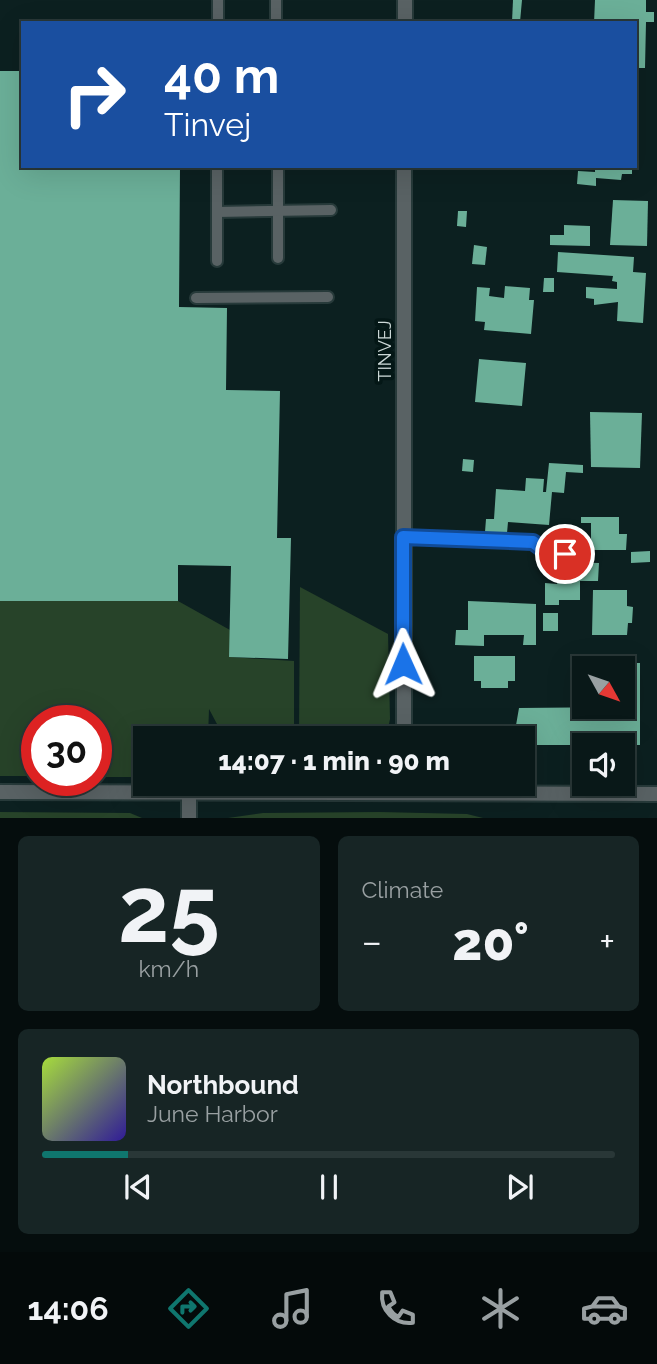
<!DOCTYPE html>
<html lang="en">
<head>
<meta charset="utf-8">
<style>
  :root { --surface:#091818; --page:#172525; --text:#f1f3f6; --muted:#99a0a2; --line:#293737; --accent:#0f766e }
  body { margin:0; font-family:Raleway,sans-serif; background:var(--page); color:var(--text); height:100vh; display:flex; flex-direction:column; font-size:26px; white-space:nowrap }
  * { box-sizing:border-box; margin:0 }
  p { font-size:23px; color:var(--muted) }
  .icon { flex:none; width:38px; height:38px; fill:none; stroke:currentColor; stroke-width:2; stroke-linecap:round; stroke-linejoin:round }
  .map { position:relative; height:818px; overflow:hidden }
  .side { display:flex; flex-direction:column; gap:18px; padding:18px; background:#050d0d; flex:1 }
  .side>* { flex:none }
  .top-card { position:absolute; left:21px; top:21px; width:616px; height:147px; border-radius:0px; box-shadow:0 7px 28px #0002,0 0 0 2px var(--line); background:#1a4fa0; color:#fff; overflow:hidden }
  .needle { width:46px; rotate:130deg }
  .buttons { position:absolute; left:572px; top:656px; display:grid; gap:14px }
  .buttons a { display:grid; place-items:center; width:63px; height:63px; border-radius:0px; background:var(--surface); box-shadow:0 7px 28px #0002,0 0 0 2px var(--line); font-size:35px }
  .speed { position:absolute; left:21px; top:705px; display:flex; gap:14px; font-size:35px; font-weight:700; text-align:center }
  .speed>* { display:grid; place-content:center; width:91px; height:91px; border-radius:50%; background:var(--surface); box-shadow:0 7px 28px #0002,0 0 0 2px var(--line); line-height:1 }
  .speed .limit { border:10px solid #d22; background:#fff; color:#111 }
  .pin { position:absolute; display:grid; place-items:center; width:60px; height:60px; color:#fff; margin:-30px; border:4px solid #fff; border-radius:50%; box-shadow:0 2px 7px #0007 }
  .me { position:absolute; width:77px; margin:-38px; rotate:359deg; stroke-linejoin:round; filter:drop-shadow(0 0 5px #0008) }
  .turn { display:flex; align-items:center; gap:24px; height:147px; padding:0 28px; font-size:32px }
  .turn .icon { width:91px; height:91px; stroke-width:2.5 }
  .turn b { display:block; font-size:49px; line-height:60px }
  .big { font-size:52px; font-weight:800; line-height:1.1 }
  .side .widget { flex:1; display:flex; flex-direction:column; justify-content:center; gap:10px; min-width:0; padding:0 24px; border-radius:10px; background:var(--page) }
  .side .dial { align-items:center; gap:0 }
  .dial b { font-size:91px; line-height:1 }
  .song { display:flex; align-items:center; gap:21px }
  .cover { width:84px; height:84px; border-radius:10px; background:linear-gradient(135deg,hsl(80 70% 55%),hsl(250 70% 35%)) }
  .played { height:7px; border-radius:4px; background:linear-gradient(90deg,var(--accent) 15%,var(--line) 15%) }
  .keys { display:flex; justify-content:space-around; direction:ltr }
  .heat { display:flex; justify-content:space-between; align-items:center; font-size:38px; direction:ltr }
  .side .tiles { flex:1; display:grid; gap:18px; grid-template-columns:1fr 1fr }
  .widget:last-child { grid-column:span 2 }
  .trip { position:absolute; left:133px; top:726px; width:402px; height:70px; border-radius:0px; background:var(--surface); box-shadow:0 7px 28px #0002,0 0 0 2px var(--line); font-weight:800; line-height:70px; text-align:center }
  .menu { display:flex; height:112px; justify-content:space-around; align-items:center; background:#040a0a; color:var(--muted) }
  .menu .icon { width:49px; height:49px }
  .menu .selected { color:var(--accent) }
  .menu b { font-size:32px; color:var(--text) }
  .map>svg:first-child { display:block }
  .green { fill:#274329 }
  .building { fill:#6baf98 }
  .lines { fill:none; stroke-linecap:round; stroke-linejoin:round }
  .lane-casing { stroke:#273a3a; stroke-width:14 }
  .street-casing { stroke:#273a3a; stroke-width:18 }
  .lane { stroke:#596264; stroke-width:10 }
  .street { stroke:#596264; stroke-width:14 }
  .route-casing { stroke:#114b97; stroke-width:18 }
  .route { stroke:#1a73e8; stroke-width:12 }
  .labels { text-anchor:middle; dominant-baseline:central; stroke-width:7; stroke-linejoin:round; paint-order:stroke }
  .street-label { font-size:18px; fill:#ccd8d7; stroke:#041716 }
</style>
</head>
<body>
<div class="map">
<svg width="657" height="818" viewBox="0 0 657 818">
  <rect width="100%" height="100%" fill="#0c2020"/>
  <g class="green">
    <polygon points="300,587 388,634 390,719 386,738 299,738"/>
    <polygon points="0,601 178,601 230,630 230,657 294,661 294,738 258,738 217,724 209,709 208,738 145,738 145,777 96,777 96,721 37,721 37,776 0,776"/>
    <polygon points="0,812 130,813 142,818 0,818"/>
    <polygon points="379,812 467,814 483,818 228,818 263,813"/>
  </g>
  <g class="building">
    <polygon points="513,0 522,0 520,22 512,22"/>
    <polygon points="595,0 646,0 646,12 654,12 654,22 646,22 645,68 635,68 635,23 594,23"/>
    <polygon points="0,71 23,71 23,166 180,166 179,307 227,308 226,390 280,391 277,538 291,538 288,659 229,657 231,566 178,565 178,601 0,601"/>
    <polygon points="595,166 632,166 632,174 622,174 621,180 596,178 596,186 577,184 578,171 595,172"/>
    <polygon points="613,200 648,201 647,246 610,245"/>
    <polygon points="458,211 467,211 466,227 457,226"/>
    <polygon points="564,225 590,226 590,246 550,245 550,235 564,235"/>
    <polygon points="474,245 487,247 485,265 472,264"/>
    <polygon points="558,252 634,257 633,272 646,273 643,323 617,321 618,302 594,305 594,299 586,298 586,287 617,289 617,282 612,281 613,276 557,272"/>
    <polygon points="544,278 554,278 554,292 543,292"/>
    <polygon points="505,286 530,288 529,300 534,300 531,334 484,330 485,322 475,321 477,287 490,288 489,296 504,298"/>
    <polygon points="479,359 526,363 522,406 475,402"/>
    <polygon points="590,412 642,413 640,468 591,467"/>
    <polygon points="463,459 474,460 473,472 462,471"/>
    <polygon points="549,463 583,465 583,473 566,472 564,493 552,492 549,525 508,522 507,533 485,532 486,519 494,519 496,489 525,491 526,478 544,479 543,492 546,492"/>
    <polygon points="581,517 619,517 619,534 627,534 626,550 591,550 591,523 581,523"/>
    <polygon points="650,551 650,562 631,563 631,552"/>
    <polygon points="558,562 599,563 598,581 580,581 580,600 559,600 559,605 545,605 545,583 557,584"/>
    <polygon points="593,590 627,590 627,606 633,607 632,623 628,623 627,635 592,635"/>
    <polygon points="468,601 536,604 536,645 523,645 524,635 484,635 484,646 455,645 456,630 468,630"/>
    <rect x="543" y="613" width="15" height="18"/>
    <polygon points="474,656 515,656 515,681 508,681 508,688 481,688 481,681 474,681"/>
    <polygon points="597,663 640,663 640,745 523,745 520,731 515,731 519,708 623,707 623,668 597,668"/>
  </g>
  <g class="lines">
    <g class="lane-casing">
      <g id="lane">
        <polyline points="276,0 276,23"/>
        <polyline points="218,23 218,0"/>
        <polyline points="278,166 278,258"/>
        <polyline points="217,212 331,210"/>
        <polyline points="217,261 217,166"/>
        <polyline points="196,298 328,297"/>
        <polyline points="403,537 533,542 549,554 582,554"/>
      </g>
    </g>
    <g class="street-casing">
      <g id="street">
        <polyline points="405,23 405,0"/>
        <polyline points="404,738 404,166"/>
        <polyline points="0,792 657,794"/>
        <polyline points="189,818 189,793"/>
      </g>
    </g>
    <use href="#lane" class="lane"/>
    <use href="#street" class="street"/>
  </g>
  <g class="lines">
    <g class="route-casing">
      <polyline id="route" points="403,664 403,537 533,542 549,554 565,554"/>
    </g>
    <use href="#route" class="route"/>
  </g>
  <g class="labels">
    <g class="street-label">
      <text transform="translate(384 351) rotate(-90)">TINVEJ</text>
    </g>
  </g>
</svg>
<div class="buttons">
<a><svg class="needle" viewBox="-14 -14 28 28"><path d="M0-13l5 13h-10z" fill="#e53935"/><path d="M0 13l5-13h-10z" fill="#99a0a2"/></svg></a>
<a><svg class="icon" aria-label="sound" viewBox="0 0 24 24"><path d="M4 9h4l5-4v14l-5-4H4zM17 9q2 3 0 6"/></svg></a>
</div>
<div class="speed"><div class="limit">30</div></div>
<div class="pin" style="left:565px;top:554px;background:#d93025"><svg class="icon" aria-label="arrive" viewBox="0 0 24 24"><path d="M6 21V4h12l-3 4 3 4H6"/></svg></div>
<svg class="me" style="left:403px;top:664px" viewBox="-20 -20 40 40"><path d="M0-17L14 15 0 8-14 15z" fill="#1a73e8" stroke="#fff" stroke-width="4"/></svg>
<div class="trip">14:07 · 1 min · 90 m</div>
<div class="top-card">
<div class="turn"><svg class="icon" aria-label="right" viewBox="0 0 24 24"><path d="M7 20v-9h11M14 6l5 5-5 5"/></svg><div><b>40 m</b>Tinvej</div></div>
</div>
</div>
<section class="side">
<div class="tiles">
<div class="widget dial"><b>25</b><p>km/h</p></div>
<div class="widget"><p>Climate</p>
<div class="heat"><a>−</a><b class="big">20°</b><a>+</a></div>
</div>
<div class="widget">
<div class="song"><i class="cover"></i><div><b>Northbound</b><p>June Harbor</p></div></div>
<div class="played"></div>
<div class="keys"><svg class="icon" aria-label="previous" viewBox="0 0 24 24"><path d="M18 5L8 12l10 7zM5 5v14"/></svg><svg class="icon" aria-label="pause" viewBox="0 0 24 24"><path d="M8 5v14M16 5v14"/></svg><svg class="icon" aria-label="next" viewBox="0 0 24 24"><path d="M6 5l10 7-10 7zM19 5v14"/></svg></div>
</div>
</div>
</section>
<nav class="menu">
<b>14:06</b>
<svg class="icon selected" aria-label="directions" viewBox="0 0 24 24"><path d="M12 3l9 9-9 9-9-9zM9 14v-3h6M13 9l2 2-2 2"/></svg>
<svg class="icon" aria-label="music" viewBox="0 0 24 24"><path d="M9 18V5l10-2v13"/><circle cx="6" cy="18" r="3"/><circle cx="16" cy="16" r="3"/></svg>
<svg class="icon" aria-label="phone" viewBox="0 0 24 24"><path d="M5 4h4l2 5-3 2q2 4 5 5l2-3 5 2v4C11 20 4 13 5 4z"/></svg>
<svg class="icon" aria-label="climate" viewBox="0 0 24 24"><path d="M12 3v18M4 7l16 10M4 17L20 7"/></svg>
<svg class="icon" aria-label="car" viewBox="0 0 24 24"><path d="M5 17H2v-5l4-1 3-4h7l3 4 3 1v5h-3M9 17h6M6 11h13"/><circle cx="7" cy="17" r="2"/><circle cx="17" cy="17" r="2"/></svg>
</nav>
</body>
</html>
